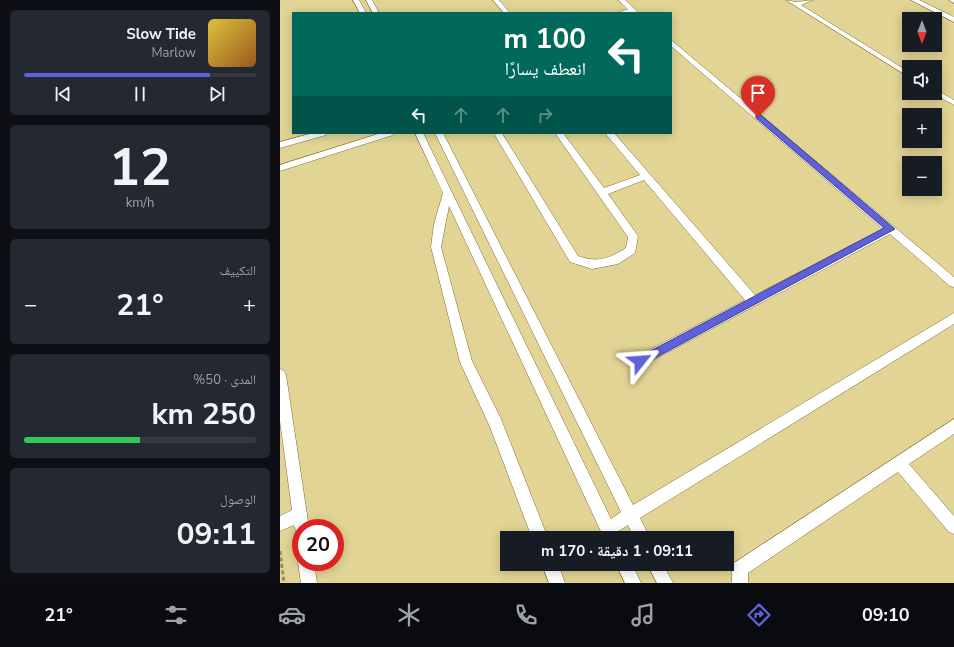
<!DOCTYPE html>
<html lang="ar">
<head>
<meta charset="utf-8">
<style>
  :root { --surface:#171b24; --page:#242831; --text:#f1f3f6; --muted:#9ea1a6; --line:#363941; --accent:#5f61d9 }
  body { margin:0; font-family:"Nunito Sans","Noto Naskh Arabic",sans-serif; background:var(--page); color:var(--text); direction:rtl; height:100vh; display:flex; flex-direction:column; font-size:15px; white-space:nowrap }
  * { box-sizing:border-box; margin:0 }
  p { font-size:13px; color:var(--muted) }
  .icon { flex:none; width:22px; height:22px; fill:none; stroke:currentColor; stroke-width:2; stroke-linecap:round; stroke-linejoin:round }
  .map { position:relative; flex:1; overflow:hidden; direction:ltr }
  .side { display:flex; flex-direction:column; gap:10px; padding:10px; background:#0d0f14; width:280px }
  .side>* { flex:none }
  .hud { position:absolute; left:12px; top:12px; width:380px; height:122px; border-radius:0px; box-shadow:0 2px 10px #0003; direction:rtl; background:#00695c; color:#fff; overflow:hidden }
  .needle { width:26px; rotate:180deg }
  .buttons { position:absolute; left:622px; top:12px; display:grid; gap:8px }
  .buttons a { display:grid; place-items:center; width:40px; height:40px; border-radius:0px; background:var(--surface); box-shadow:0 2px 10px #0003; font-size:20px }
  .speed { position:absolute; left:12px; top:519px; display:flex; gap:8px; font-size:20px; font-weight:700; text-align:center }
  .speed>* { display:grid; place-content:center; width:52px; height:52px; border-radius:50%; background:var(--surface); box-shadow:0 2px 10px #0003; line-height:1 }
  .speed .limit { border:6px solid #d22; background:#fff; color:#111 }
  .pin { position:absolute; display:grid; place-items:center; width:34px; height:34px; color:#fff; margin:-41px -17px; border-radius:50% 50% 50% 0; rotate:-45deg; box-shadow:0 0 4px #0007 }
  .pin .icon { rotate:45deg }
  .me { position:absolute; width:44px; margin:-22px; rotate:62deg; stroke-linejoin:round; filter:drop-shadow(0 0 3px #0008) }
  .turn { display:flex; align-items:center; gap:14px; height:84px; padding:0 20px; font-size:18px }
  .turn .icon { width:52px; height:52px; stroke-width:2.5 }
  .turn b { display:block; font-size:28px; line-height:34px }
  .lanes { display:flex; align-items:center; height:38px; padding:0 20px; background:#0003; justify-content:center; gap:20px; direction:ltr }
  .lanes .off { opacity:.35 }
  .big { font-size:30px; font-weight:700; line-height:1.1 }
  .side .tile { flex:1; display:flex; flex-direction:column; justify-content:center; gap:6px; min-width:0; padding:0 14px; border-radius:6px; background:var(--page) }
  .side .dial { align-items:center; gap:0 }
  .dial b { font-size:52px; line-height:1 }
  .song { display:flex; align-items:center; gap:12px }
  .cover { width:48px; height:48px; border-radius:6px; background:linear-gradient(135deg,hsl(50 70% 55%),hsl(30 70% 35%)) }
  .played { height:4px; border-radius:2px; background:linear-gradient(90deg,var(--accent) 80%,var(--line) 80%) }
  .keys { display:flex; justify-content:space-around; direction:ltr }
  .heat { display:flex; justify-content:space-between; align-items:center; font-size:22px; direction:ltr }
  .charge { height:6px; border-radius:3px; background:linear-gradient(90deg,#34c759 50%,var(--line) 0) }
  .trip { position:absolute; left:220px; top:531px; width:234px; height:40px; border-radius:0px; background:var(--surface); box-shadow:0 2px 10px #0003; font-weight:700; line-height:40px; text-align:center; direction:rtl }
  .dock { display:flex; height:64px; justify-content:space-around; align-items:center; background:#090b0e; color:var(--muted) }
  .dock .icon { width:28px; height:28px }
  .dock .selected { color:var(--accent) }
  .dock b { font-size:18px; color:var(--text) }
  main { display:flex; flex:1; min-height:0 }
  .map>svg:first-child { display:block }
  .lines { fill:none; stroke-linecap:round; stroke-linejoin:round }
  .service-casing { stroke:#7d7032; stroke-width:1 }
  .path { stroke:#988d5d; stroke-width:3; stroke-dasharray:4 2.5; stroke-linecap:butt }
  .service { fill:#fff; fill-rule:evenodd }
  .route { fill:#5f61d9; stroke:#3e3f8d }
</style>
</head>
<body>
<main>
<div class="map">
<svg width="674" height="583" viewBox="0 0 674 583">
  <rect width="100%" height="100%" fill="#e1d494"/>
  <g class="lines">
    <g class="service-casing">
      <g id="service">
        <polygon points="73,0 79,0 86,13 80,13"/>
        <polygon points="86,0 92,0 99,13 93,13"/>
        <polygon points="213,0 219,0 230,13 224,13"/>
        <polygon points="338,0 345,0 359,13 337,13 348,9"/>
        <polygon points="506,0 516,2 533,0 521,5 629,72 629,77"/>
        <polygon points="631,0 639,0 674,17 674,22"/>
        <polygon points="669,0 674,0 674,3"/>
        <path d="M391 40 674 277V287L670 286 610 234 364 365 360 367 356 365 354 361 356 357 465 300 364 180 328 194 358 236 355 253 338 264 312 269 290 262 215 135 216 133H224L223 135 298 256C318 263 328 259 346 248L348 237 275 133H283L324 188 360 175 325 133H334L475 295 603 229 391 46Z"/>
        <polygon points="655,89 674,100 674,105 653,93 655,93"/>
        <polygon points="33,133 47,133 46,135 0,148 0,142"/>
        <polygon points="101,133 114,133 113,135 0,171 0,165"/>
        <polygon points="135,133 143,133 331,519 341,512 155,133 163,133 353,505 674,313 674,324 360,518 370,538 354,538 348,525 337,532 340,538 324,538 169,206 161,247 192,361 221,419 268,538 252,538 210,427 180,362 151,247 154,224 163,193"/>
        <polygon points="0,369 4,371 6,375 29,528 21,528 21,535 17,533 14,525 0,531 0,516 12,510 0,421"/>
        <polygon points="674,419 674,434 629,464 674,516 674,534 669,532 618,472 468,573 468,583 452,583 452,569 454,563"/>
        <polygon points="21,556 21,562 34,562 37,583 21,583 18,562"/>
        <polygon points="262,564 278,564 285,583 269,583"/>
        <polygon points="336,564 352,564 361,583 345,583"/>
        <polygon points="367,564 383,564 393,583 377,583"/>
      </g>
    </g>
    <polyline class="path" points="0,551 4,583"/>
    <use href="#service" class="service"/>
  </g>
  <polygon class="route" points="476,115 481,115 615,229 364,364 357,364 355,361 357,358 604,228 476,118"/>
</svg>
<div class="buttons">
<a><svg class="needle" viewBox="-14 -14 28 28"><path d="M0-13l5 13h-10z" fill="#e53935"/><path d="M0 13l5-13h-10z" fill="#9ea1a6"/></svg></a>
<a><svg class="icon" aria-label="sound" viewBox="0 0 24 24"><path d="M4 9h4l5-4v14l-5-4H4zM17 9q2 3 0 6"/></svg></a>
<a>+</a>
<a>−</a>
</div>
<div class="speed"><div class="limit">20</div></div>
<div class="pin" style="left:478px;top:117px;background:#d93025"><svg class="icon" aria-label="arrive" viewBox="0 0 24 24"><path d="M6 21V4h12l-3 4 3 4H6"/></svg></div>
<svg class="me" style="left:360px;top:361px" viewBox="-20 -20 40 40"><path d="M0-17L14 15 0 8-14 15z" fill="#5f61d9" stroke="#fff" stroke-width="4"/></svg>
<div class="trip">09:11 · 1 دقيقة · 170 m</div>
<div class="hud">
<div class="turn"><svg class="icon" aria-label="left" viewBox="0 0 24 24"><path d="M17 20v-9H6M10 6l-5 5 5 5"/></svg><div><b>100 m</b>انعطف يسارًا</div></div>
<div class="lanes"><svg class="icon" aria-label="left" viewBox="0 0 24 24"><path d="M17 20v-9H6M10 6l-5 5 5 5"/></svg><svg class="icon off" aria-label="ahead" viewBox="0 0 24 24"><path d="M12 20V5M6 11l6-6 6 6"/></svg><svg class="icon off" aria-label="ahead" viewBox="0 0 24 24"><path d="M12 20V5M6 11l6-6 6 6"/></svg><svg class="icon off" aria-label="right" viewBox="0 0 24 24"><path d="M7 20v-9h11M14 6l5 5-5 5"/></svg></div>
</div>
</div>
<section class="side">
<div class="tile">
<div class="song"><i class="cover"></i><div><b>Slow Tide</b><p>Marlow</p></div></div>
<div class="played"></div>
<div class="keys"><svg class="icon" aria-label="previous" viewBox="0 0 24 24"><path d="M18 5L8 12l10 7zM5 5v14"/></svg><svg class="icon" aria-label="pause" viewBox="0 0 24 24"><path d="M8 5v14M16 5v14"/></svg><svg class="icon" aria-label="next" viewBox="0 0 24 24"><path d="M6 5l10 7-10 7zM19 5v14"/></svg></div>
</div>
<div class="tile dial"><b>12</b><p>km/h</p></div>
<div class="tile"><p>التكييف</p>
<div class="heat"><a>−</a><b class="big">21°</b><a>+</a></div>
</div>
<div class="tile"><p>المدى · 50%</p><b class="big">250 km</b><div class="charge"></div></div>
<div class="tile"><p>الوصول</p><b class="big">09:11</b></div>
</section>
</main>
<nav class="dock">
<b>09:10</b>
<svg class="icon selected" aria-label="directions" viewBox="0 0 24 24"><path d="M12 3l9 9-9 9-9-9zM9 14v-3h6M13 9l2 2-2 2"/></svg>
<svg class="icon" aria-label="music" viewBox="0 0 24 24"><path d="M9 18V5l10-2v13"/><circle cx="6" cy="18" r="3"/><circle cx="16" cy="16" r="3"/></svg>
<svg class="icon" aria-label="phone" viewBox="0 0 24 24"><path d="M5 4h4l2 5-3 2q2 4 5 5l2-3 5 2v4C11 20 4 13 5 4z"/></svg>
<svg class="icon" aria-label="climate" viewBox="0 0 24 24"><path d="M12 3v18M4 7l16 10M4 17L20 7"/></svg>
<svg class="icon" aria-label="car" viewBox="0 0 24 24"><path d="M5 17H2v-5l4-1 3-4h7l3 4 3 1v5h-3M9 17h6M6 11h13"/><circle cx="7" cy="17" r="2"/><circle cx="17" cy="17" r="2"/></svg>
<svg class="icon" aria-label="filters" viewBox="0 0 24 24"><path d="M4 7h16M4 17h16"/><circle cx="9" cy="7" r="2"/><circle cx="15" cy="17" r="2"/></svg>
<b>21°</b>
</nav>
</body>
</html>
